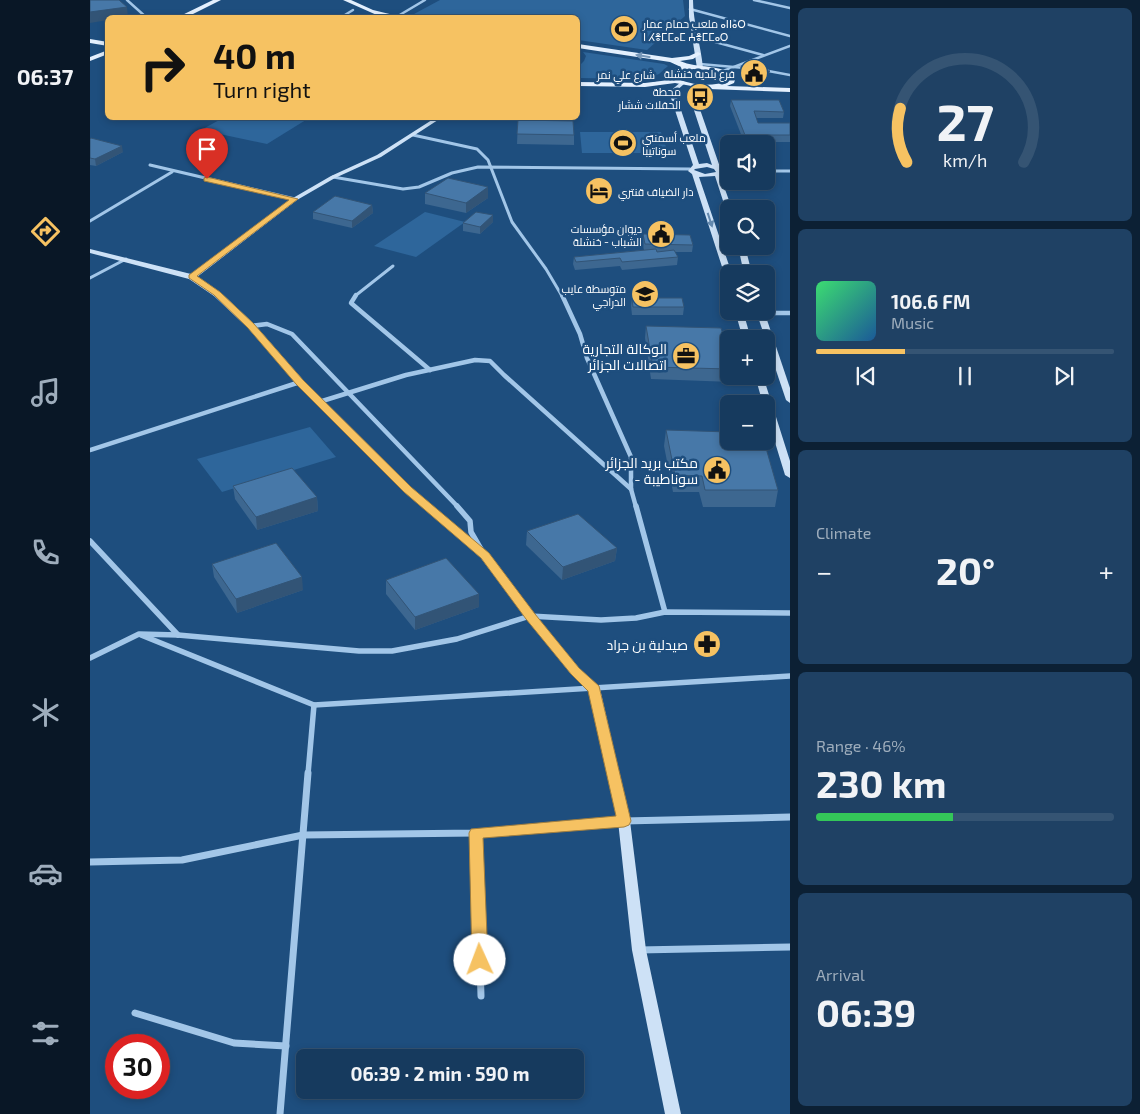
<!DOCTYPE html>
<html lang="en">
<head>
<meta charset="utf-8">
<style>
  :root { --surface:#163a5e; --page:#1f4164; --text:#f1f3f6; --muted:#9eadbc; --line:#355473; --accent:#f6c262 }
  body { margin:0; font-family:"Exo 2",Cairo,"Noto Sans Tifinagh",sans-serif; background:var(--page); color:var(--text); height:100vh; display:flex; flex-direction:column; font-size:19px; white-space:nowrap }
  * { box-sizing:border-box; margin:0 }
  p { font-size:16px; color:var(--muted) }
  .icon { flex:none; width:28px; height:28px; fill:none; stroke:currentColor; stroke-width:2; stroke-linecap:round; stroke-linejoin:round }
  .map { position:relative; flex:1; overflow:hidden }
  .details { display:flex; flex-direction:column; gap:8px; padding:8px; background:#0c2034; width:350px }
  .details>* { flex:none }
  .top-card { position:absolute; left:15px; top:15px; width:475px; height:105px; border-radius:8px; box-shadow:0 2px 8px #0003,0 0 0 1px var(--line); background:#f6c262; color:#111; overflow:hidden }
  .controls { position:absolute; left:630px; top:135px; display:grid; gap:10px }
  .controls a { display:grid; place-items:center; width:55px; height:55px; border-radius:8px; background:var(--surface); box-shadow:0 2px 8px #0003,0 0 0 1px var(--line); font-size:25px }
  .speed { position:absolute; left:15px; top:1034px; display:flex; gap:10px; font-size:25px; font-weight:700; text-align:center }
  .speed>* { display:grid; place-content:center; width:65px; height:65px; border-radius:50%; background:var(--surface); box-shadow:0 2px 8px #0003,0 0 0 1px var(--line); line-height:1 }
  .speed .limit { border:8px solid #d22; background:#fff; color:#111 }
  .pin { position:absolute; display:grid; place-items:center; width:42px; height:42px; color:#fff; margin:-51px -21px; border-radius:50% 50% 50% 0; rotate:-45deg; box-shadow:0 0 5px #0007 }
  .pin .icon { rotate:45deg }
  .me { position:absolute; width:55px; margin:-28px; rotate:358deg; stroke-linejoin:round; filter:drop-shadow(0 0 4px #0008) }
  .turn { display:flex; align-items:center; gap:18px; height:105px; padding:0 25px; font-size:22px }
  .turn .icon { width:65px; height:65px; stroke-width:2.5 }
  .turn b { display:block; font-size:35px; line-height:42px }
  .big { font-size:38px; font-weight:700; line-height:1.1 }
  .details .card { flex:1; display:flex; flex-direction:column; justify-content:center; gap:8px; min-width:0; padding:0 18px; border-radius:8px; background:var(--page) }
  .details .dial { align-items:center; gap:0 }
  .dial svg { height:130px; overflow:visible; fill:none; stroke:var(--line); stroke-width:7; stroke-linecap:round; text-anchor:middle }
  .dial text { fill:var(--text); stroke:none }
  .song { display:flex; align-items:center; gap:15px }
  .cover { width:60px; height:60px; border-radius:8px; background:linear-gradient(135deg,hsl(140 70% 55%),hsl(210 70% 35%)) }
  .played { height:5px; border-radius:2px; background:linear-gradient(90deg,var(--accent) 30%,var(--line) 30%) }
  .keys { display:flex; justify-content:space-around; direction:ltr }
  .heat { display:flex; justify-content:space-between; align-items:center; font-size:28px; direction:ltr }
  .charge { height:8px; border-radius:4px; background:linear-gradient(90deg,#34c759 46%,var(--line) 0) }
  .trip { position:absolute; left:206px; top:1049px; width:288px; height:50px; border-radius:8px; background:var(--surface); box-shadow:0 2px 8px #0003,0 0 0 1px var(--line); font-weight:700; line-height:50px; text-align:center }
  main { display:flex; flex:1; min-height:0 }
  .tabs { display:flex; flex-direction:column; width:90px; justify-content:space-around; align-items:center; background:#091726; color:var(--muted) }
  .tabs .icon { width:35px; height:35px }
  .tabs .on { color:var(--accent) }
  .tabs b { font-size:22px; color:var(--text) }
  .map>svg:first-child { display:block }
  .green { fill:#2e669b }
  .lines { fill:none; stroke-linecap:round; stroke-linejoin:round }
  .minor-far4 { stroke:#a2c6e8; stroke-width:2.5 }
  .minor-far3 { stroke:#a2c6e8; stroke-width:3 }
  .minor-far2 { stroke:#a2c6e8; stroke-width:4.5 }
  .minor-far1 { stroke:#a2c6e8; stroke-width:5.5 }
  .minor { stroke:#a2c6e8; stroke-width:7 }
  .secondary { fill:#cde1f6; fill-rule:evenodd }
  .primary { fill:#e4f0fe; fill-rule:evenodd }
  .wall { fill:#3d6790 }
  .shaded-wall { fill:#325476 }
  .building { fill:#4778a8; stroke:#325476 }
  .oneway { fill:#7797b8 }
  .oneway2 { fill:#6489ae }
  .route { fill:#f6c262; stroke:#a07e40 }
  .labels { text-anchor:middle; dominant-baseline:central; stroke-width:5; stroke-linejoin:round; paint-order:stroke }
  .far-poi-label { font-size:11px; fill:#fff; stroke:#1e4e7e; text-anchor:end }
  .far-street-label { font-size:11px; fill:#fff; stroke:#1e4e7e }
  .poi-label { font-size:14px; fill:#fff; stroke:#1e4e7e; text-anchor:end }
</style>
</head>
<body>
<main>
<nav class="tabs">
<b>06:37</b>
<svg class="icon on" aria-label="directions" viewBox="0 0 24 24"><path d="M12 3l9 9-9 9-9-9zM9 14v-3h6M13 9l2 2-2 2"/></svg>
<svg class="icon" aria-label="music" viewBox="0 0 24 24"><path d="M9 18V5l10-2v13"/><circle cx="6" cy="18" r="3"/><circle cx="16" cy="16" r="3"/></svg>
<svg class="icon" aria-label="phone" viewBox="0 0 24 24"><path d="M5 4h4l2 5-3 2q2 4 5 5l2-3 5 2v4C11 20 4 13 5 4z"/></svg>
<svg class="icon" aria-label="climate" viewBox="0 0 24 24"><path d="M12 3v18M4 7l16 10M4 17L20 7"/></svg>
<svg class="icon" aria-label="car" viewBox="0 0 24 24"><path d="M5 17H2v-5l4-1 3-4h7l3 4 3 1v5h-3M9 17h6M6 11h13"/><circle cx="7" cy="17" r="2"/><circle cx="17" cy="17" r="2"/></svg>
<svg class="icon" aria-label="filters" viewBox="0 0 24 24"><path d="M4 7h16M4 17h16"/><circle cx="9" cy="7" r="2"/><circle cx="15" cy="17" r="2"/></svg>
</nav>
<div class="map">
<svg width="700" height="1114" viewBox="0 0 700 1114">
  <rect width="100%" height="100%" fill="#1e4e7e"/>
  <g class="green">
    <polygon points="350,0 593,0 595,16 557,50 488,40 488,18 334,18 324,14"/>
    <polygon points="493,52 574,64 578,66 569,74 556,79 488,78 488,67 494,61 496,56"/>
    <polygon points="133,118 219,118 177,144 111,130"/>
    <polygon points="490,132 571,132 578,153 492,153"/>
    <polygon points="335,212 375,222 326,257 284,246"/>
    <polygon points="220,427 246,457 132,492 107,459"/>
  </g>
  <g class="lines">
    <g class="minor-far4">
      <polyline points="37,0 57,18"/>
      <polyline points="664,0 700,8"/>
      <polyline points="600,9 700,36"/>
      <polyline points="308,16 335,0"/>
      <polyline points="250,18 263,10"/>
      <polyline points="607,37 673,55"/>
      <polyline points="610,64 655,68"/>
      <polyline points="673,70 700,75"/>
      <polyline points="633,71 700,46"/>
    </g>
    <g class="minor-far3">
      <polyline points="323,135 387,149 398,160 422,222 456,269 472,296"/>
      <polyline points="60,165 205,199"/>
      <polyline points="629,170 639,170"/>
      <polyline points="676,171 700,171"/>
      <polyline points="243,177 313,189 329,187 362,173 388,167 600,169"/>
      <polyline points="0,221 82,172"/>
      <polyline points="0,278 36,259"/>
      <polyline points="265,296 303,266"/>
    </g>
    <g class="minor-far2">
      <polyline points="266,295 261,303 340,370"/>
      <polyline points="472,295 490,334 497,358 541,457 541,489 546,507"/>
      <polyline points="649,313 700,313"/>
      <polyline points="161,326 177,324 202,334 368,507"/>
      <polyline points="229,402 316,375 385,360 400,361 414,375 541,489"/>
      <polyline points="0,450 210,382"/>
    </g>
    <g class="minor-far1">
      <polyline points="367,506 380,521 381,532 392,551"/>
      <polyline points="546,506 575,612"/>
      <polyline points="0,541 88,635"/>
      <polyline points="51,635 224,705 700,676"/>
      <polyline points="0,658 49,634 88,635 269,651 302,651 367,639 440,616 511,620 546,618 575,612 700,613"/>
      <polyline points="218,774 224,705"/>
    </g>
    <g class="minor">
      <polyline points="386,833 391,996"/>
      <polyline points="0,862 92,860 213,835 386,833 534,821 700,817"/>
      <polyline points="549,950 700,947"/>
      <polyline points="45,1013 144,1043 196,1046"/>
      <polyline points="190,1114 218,773"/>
    </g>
    <g class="secondary">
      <path d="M599 0H603C603 23 611 45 613 68L610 70 607 68 599 17Z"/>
      <path d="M591 82 594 84 585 92 609 164 617 163 622 165 599 95 607 87 612 88 605 95 632 173 630 175 642 209H639V212L636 210 625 176 609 177 642 274H639V278L635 276 602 174 598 171 603 165 579 92ZM617 167 624 169 626 172 615 174 604 170 605 169Z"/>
      <polygon points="345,118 351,118 291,157 245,178 207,200 107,277 130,292 164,324 213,380 320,487 399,554 444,614 489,668 510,689 540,821 556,950 591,1114 575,1114 542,950 528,821 499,691 481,674 436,618 391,558 314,491 207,384 158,328 124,296 99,279 0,253 0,249 101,274 203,198 241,176 287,155"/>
      <polygon points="648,246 655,246 662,274 654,274"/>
      <polygon points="645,311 653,311 661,339 653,339"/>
      <polygon points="666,311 674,311 700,388 700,403 696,400"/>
      <polygon points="665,376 673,376 700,461 700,478 695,475 676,413 676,404 673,404"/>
    </g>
    <g class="primary">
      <polygon points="123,0 131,0 95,18 86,18"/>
      <polygon points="253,0 261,0 283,10 316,18 288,18 289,16"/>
      <polygon points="0,39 18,42 18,46 0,43"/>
      <path d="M488 44 582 58 599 56 608 52 611 54 603 59 590 61C608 69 630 63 646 77L644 83 637 86 700 88V92L618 89 585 83 555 87 488 86V82L555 83 579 80V73L591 67 580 62 488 48ZM603 69 621 70 639 78V81C622 87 601 86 584 77V75Z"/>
      <polygon points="18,50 18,54 0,61 0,57"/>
    </g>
  </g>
  <g class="wall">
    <polygon points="651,67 672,70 679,74 671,77 651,75"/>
    <polygon points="641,100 694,112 693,118 666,118 668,123 700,123 700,142 654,142 640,106"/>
    <polygon points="428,120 484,135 484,145 427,144"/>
    <polygon points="0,139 33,152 6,166 0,165"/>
    <polygon points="335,193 398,198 376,213 335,204"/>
    <polygon points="282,205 283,213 262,228 223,219 223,212"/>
    <polygon points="403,222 390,234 373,231 373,223"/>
    <polygon points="553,234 603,245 602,252 585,252 588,257 587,265 532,270 530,266 485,270 483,264 484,257 554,250 552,242"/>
    <polygon points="542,298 594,307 593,315 542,315 541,306"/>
    <polygon points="556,326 639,354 639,376 643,376 642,382 561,379 555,338"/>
    <polygon points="576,430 688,490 685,507 613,507 609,492 583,492 574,446"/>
    <polygon points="143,486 227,497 228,511 167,530 145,499"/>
    <polygon points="437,531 527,548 525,561 472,580 436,545"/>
    <polygon points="122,564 213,590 147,613 124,577"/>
    <polygon points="296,580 389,594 389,607 325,630 296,594"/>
  </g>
  <g class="shaded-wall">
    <polygon points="37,7 38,17 18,18 18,20 0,23 0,12"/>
    <polygon points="680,71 679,74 671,77 672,73"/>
    <polygon points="32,146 33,152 6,166 5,159"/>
    <polygon points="398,187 398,198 376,213 376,203"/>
    <polygon points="282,205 283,213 262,228 262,221"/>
    <polygon points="403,215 403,222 390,234 390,227"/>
    <polygon points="227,497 228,511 167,530 166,517"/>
    <polygon points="527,548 525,561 472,580 473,567"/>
    <polygon points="212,577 213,590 147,613 146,599"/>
    <polygon points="389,594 389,607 325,630 325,617"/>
  </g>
  <g class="building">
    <polygon points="0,0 29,0 37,7 0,12"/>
    <polygon points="651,67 672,68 672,70 680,71 672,73 651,72"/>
    <polygon points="641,100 689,100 694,112 664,111 668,123 700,123 700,135 655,135"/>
    <polygon points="428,120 483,121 484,135 427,134"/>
    <polygon points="1,138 32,146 5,159 0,158 0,139"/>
    <polygon points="358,178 398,187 376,203 335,193"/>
    <polygon points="245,196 282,205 262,221 223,212"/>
    <polygon points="386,212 403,215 390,227 373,223"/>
    <polygon points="553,234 600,235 603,245 555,244"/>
    <polygon points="566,249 567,252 584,250 588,257 532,262 530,258 486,262 484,257"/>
    <polygon points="542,298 592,298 594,307 543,307"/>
    <polygon points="556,326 631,328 639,354 639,369 563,367"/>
    <polygon points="576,430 639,432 639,441 674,441 688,490 615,490 612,476 585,475"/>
    <polygon points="202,468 227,497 166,517 143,486"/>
    <polygon points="488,514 527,548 473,567 437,531"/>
    <polygon points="186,543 212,577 146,599 122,564"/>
    <polygon points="356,558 389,594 325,617 296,580"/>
  </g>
  <defs><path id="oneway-solid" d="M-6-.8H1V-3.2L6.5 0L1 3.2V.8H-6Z" transform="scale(1.25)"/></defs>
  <use class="oneway" href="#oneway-solid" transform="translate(553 56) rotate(-171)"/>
  <use class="oneway2" href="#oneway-solid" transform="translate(620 220) rotate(72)"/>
  <polygon class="route" points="117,177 208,199 107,276 130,292 164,324 213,380 321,487 399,553 445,614 489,668 509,686 541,821 539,825 534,827 393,838 398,960 396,964 390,966 384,964 382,960 379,833 381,829 526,816 498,691 481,674 436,619 391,558 314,492 206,384 158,328 124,295 99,278 99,275 199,200 114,181 114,178"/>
  <defs>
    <g id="stadium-disc" transform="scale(1.4375)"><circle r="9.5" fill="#f6c262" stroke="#1e4e7e"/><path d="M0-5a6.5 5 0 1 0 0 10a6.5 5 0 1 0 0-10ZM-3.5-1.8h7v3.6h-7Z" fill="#111"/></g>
    <g id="civic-disc" transform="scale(1.4375)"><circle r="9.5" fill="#f6c262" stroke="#1e4e7e"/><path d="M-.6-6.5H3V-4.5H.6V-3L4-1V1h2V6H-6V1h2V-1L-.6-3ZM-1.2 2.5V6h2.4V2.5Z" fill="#111"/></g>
    <g id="bus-disc" transform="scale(1.4375)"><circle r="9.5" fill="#f6c262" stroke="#1e4e7e"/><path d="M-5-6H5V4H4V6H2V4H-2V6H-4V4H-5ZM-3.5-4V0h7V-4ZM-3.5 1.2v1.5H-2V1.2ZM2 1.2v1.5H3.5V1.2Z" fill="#111"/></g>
    <g id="hotel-disc" transform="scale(1.4375)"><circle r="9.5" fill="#f6c262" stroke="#1e4e7e"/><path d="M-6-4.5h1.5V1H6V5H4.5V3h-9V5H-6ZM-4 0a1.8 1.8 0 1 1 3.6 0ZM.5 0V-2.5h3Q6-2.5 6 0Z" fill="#111"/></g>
    <g id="school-disc" transform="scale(1.4375)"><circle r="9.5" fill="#f6c262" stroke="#1e4e7e"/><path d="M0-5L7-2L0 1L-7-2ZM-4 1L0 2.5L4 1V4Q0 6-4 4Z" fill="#111"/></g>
    <g id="office-disc" transform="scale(1.4375)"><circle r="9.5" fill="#f6c262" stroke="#1e4e7e"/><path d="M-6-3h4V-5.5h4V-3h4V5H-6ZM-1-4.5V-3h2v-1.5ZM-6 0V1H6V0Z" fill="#111"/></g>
    <g id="pharmacy-disc" transform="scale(1.4375)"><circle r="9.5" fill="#f6c262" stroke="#1e4e7e"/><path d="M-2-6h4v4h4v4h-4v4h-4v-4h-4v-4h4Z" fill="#111"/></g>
  </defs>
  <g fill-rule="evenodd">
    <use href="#stadium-disc" x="534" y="29"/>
    <use href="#civic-disc" x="664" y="73"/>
    <use href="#bus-disc" x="610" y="97"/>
    <use href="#stadium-disc" x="533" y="143"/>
    <use href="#hotel-disc" x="509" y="191"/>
    <use href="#civic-disc" x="571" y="234"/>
    <use href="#school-disc" x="555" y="294"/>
    <use href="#office-disc" x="596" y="356"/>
    <use href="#civic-disc" x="627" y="470"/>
    <use href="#pharmacy-disc" x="617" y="644"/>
  </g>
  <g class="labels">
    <g class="far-poi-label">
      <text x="553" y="23" text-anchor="start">ملعب حمام عمار ⴰⵏⵏⴰⵔ<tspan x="553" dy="13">ⵏ ⵃⴻⵎⵎⴰⵎ ⵄⴻⵎⵎⴰⵔ</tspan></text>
      <text x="645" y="73">فرع بلدية خنشلة</text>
      <text x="591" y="91">محطة<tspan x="591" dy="13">الحفلات ششار</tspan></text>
      <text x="552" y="137" text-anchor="start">ملعب أسمنتي<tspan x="552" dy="13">سوناتيبا</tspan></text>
      <text x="528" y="191" text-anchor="start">دار الضياف قنتري</text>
      <text x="552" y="228">ديوان مؤسسات<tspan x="552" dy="13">الشباب - خنشلة</tspan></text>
      <text x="536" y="288">متوسطة عايب<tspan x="536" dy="13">الدراجي</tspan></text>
    </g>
    <g class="far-street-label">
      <text x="536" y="74">شارع علي نمر</text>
    </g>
    <g class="poi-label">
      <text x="577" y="348">الوكالة التجارية<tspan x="577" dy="16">اتصالات الجزائر</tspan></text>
      <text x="608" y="462">مكتب بريد الجزائر<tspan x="608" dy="16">- سوناطيبة</tspan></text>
      <text x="598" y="644">صيدلية بن جراد</text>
    </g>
  </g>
</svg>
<div class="controls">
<a><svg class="icon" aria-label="sound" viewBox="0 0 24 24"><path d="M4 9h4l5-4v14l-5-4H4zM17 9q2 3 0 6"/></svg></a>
<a><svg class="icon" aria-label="search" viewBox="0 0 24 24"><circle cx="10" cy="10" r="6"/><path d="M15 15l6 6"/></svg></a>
<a><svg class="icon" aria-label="layers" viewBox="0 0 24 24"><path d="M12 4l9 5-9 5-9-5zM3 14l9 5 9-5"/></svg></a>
<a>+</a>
<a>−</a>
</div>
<div class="speed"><div class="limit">30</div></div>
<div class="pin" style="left:117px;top:179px;background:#d93025"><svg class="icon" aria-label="arrive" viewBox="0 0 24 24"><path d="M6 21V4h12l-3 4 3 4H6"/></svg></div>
<svg class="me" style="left:390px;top:960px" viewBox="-20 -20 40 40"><circle r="19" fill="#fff"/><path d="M0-13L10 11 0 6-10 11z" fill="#f6c262"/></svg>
<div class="trip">06:39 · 2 min · 590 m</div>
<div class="top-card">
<div class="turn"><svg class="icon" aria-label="right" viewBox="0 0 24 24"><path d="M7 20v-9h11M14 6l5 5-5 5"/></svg><div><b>40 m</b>Turn right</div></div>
</div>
</div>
<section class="details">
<div class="card dial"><svg viewBox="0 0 100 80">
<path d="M14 69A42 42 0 1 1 86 69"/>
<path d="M14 69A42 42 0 0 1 10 36" stroke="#f6c262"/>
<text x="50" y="56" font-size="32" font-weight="700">27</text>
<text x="50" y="72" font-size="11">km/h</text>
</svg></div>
<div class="card">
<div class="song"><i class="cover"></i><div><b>106.6 FM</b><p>Music</p></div></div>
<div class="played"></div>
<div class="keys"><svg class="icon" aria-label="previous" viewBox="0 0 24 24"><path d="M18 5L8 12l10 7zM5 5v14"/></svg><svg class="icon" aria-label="pause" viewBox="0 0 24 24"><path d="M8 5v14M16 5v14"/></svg><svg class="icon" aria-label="next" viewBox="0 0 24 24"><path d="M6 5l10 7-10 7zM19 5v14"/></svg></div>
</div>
<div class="card"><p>Climate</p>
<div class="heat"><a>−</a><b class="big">20°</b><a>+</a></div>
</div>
<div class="card"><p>Range · 46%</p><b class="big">230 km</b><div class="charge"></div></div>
<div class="card"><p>Arrival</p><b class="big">06:39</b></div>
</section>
</main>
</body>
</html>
